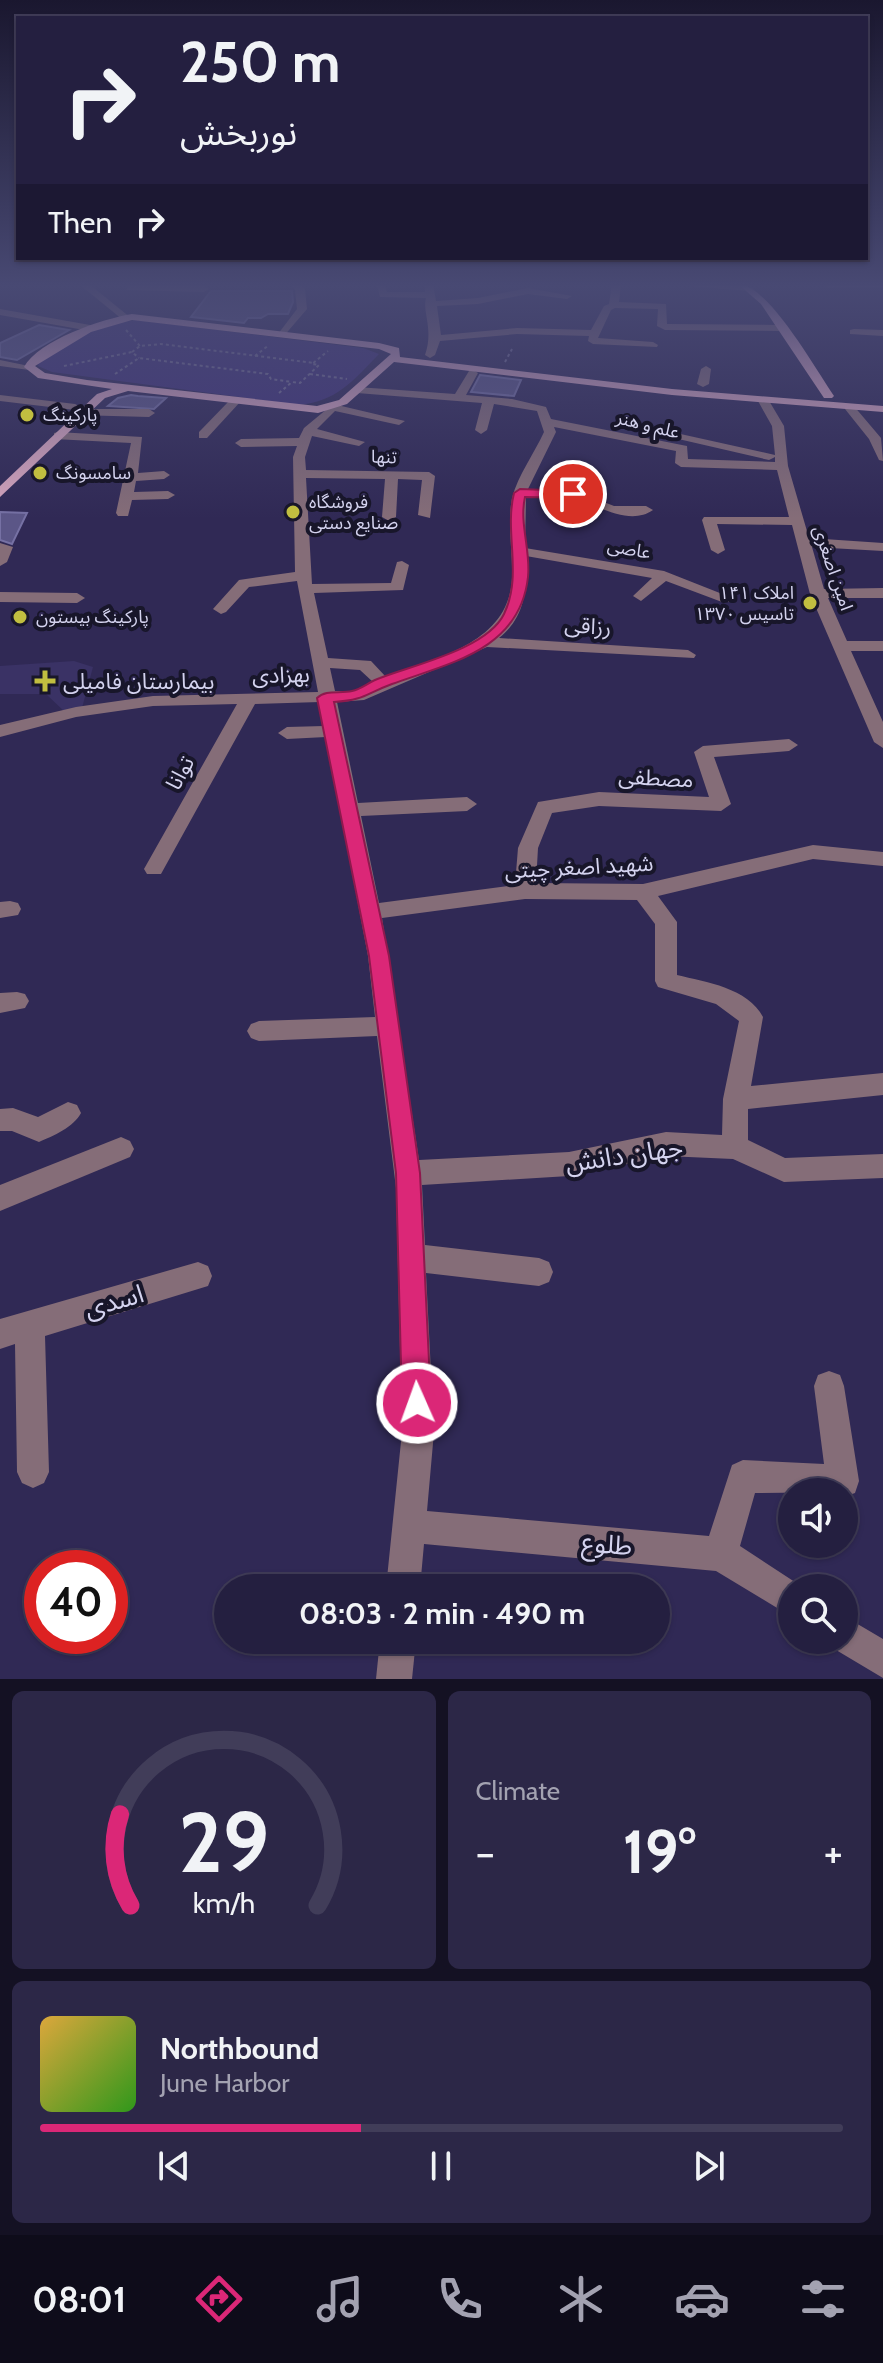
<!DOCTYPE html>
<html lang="en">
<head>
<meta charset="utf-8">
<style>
  :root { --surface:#241f40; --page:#2c2747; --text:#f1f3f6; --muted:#a3a2b1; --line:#413d59; --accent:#db2777 }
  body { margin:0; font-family:Cabin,"Noto Sans Arabic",sans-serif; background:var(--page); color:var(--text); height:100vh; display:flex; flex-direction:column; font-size:30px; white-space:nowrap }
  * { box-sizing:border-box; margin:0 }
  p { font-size:26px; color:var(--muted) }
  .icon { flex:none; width:44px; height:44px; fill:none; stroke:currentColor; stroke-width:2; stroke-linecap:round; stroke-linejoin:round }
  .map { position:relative; height:1679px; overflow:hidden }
  .drawer { display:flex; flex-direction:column; gap:12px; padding:12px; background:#141123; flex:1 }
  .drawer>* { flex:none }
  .hud { position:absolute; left:16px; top:16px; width:852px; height:244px; border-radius:0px; box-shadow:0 2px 6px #0004,0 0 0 2px var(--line); background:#241f40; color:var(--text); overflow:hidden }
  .controls { position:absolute; left:778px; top:1478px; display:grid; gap:16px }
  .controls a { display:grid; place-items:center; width:80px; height:80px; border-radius:50%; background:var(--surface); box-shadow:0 2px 6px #0004,0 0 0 2px var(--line); font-size:40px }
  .speed { position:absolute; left:24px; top:1550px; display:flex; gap:16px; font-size:40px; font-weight:700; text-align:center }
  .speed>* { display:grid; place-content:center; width:104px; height:104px; border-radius:50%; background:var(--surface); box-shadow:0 2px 6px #0004,0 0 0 2px var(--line); line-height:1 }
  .speed .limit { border:12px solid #d22; background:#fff; color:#111 }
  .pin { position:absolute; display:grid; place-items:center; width:68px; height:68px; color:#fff; margin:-34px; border:4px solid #fff; border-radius:50%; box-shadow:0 2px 8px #0007 }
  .me { position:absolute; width:88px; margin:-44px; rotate:358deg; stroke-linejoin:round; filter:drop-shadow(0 0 6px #0008) }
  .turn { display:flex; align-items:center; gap:28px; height:168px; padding:0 32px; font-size:36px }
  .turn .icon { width:104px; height:104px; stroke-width:2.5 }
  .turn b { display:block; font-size:56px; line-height:68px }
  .then { display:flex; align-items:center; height:76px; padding:0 32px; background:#0003; gap:16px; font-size:30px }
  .big { font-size:60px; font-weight:700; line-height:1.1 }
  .drawer .widget { flex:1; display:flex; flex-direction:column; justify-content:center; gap:12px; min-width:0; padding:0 28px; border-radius:12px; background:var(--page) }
  .drawer .dial { align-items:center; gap:0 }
  .dial svg { height:208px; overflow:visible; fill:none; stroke:var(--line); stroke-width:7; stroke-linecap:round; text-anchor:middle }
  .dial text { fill:var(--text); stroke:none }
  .song { display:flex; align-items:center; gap:24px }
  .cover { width:96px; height:96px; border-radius:12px; background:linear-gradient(135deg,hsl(40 70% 55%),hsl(110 70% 35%)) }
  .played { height:8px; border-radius:4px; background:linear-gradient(90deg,var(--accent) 40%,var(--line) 40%) }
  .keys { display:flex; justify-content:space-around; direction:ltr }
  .heat { display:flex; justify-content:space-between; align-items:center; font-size:44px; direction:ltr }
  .drawer .tiles { flex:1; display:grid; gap:12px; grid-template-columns:1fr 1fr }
  .widget:last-child { grid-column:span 2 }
  .trip { position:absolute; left:214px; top:1574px; width:456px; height:80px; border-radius:40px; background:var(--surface); box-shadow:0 2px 6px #0004,0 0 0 2px var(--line); font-weight:700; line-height:80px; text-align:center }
  .dock { display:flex; height:128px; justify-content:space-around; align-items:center; background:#0e0c1a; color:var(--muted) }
  .dock .icon { width:56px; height:56px }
  .dock .on { color:var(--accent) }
  .dock b { font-size:36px; color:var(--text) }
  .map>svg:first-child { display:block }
  .built { fill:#3a3265 }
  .green { fill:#403379 }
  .building { fill:#5b5687; stroke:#7671a4; stroke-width:2 }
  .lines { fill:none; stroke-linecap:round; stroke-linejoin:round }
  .path { stroke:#787398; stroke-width:2; stroke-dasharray:3 3; stroke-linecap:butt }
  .minor { fill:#856d78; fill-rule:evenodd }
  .major { fill:#d8a7bf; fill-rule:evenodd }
  .route { fill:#db2777; stroke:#8e194d; stroke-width:2 }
  .poi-dot { fill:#c1be40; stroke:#18162a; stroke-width:3 }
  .labels { text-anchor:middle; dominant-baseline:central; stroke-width:8; stroke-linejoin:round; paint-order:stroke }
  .far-poi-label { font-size:18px; fill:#d4d3ef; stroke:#18162a; text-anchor:start }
  .far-street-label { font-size:18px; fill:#d4d3ef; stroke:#18162a }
  .street-label { font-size:22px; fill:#d4d3ef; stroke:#18162a }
  .poi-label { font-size:22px; fill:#d4d3ef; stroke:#18162a; text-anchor:start }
  .near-street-label { font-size:26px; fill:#d4d3ef; stroke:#18162a }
</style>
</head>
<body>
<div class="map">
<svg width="883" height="1679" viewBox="0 0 883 1679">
  <rect width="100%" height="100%" fill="#302955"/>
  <polygon class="built" points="74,661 93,667 82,708 65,712 46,694 0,694 0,666"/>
  <path class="green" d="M136 320 363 348 379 354C353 381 336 402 298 405L52 372 38 366 39 361C71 341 98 323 136 320Z"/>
  <g class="building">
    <polygon points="211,291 292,291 293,302 288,314 268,314 261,318 248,318 244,323 191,317"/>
    <polygon points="39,325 69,330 17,360 0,357 0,343"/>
    <polygon points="480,375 521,380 514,396 471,392"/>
    <polygon points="131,395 138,396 166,398 154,409 108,406 118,398"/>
    <polygon points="0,512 27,513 12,544 0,540"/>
  </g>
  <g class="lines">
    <g class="path">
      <polyline points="126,330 140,346"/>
      <polyline points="132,352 140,346 161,344 314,363"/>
      <polyline points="255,356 269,345"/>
      <polyline points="505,362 512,349"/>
      <polyline points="64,366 132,352 139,358"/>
      <polyline points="115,374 139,358 268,374 271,379 292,382"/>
      <polyline points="310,374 347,379"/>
      <polyline points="279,393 292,382 300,383 319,365 312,364 328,351"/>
    </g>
    <g class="minor">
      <polygon points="79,284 89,284 131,318 123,320"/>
      <polygon points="290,284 300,284 305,289 307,309 283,337 278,334 297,309 295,290"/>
      <path d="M380 284H385L387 292H425V284H433L436 301 478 298 528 288 572 296 567 299 528 294 478 304 437 306 441 335 517 328 591 330 604 306 609 304 612 284H621L619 302 666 304 667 324 780 325 785 328 780 331 665 330 657 326 658 309 615 308 611 310 598 338 653 342 658 345 657 347 593 344 588 341 589 336 517 334 440 341 435 355 430 358 425 355C434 329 422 312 426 298L380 297 377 286Z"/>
      <polygon points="665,284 720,284 754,288 749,291"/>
      <polygon points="824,284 883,284 883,287 828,288"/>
      <polygon points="129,285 204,286 209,289 204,292 126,290"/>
      <polygon points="0,309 90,325 95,328 90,331 0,315"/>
      <polygon points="854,329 883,330 883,336 850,334 850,330"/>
      <polygon points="0,360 34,367 29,370 0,366"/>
      <polygon points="706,366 711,369 709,384 703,387 697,384 701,369"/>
      <path d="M473 370 478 373 466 395 512 399 542 406 546 407 551 419 687 446 688 459 775 462V457L769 460 661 435 667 431 775 455 772 426 758 401 768 399 784 426 788 466 809 538 883 543V551L812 547 824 589 883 588V598H828L847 641H883V651H851L883 722V748L874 742 810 594 792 525 717 524 725 550 718 554 711 550 702 520 704 517H789L777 470 681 467 675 463 676 451 554 427 556 432 528 489 573 490 614 506H646L653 510C629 527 596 504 572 498 558 495 540 497 526 497L525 548 664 571 735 599 732 602H722L666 581 641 601 633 596 652 578 526 556C528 587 525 618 499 638L688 650 696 655 694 658 487 647 364 700 337 702 358 803 467 797 477 804 467 811 361 816 379 903 515 885 518 848 538 802 599 792 709 797 694 752 703 746 789 739 798 745 789 751 714 757 731 804 721 811 599 806 552 813 538 848 536 883 643 884 813 845 883 852V866L813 859 658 896 677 922V975C706 982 748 988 763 1017L751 1086 883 1073V1095L748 1109V1140L785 1158 883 1154V1178L784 1182 733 1159 666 1156 569 1176 422 1185 425 1245 539 1258 549 1262 553 1272 549 1282 539 1286 426 1273 434 1432 427 1511 709 1536 732 1465 743 1460 824 1464 814 1386 818 1375 829 1371 840 1375 844 1386 859 1481 855 1493 844 1497V1492L755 1493 740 1546 804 1588H792V1617L716 1571 424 1544 420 1588H386L402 1432 396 1188 377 1036 259 1041 251 1038 247 1031 251 1024 259 1021 375 1017 368 956 326 737 287 739 278 733 287 727 324 726 320 702 255 704 161 874H147L144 869 237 704 153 706 76 717 0 737V725L76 707 153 696 318 692 297 581 249 587 226 612 221 614 213 609 239 580 295 572 293 457 297 446 241 447 235 443 241 439 299 438 304 428 333 404 405 421 399 425 335 411 317 429 365 442 359 446 312 436 305 457 306 470 429 472 435 476 430 518 418 515 422 480 398 479 396 517 389 521 382 517 385 479 306 478 312 584 391 583 397 562 402 561 409 565 403 590 314 593 328 658 371 661 386 677C437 657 509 644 512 578 513 552 507 525 512 498 518 475 534 454 544 432L537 411 494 404 487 430 481 434 475 430 482 403 357 393 351 390 357 387 455 394 469 371ZM330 668 360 670 373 682 355 691H335ZM525 899 637 900 655 924V981L658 987 716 1004 739 1021 723 1099 722 1135 666 1132 569 1152 419 1160 382 918Z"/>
      <polygon points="0,395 75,404 81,407 75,410 0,401"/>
      <polygon points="231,399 241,401 207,438 199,438 199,432"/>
      <polygon points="845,405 853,405 881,438 883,461 879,460 869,439 845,409"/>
      <polygon points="81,409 149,409 155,413 149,417 77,415 75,413"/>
      <polygon points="58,432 142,437 138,473 164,471 170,475 164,479 136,481 134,492 168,491 175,495 168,499 132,500 128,516 118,516 116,513 131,443 54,439 54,433"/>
      <polygon points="0,543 13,547 7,562 0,566"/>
      <polygon points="0,592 77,593 85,598 77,603 0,602"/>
      <polygon points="10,901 18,903 21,909 18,915 0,918 0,902"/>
      <polygon points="17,992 25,994 29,1001 25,1008 0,1013 0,993"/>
      <path d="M68 1102 77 1105 81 1113C74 1127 53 1136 39 1142L12 1131H0V1109L13 1108 38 1117Z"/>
      <polygon points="121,1137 130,1141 134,1149 130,1157 0,1211 0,1185"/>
      <polygon points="198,1262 208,1266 212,1276 208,1286 45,1336 49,1472 44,1483 33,1488 22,1483 17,1472 15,1344 0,1349 0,1319"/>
      <polygon points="844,1616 883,1639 883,1678 831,1647 829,1640 844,1640"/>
      <polygon points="380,1640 416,1640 412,1679 376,1679"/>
    </g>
    <g class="major">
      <path d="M738 284C768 284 816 370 834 396L832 398H824L761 304Z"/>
      <path d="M132 314 379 343 399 348 400 357 672 389 883 406V412L672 395 394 362 347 404 318 413 128 391 105 398 0 497V486L97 394 112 389 38 378 24 367C39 340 102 319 132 314ZM132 320 379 349 391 354 339 400 317 406 87 380 45 373 35 366 91 332Z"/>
    </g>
  </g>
  <linearGradient id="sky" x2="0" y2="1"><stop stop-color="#1a172f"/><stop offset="0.55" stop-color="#484973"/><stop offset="1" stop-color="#484973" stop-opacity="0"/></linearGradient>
  <rect width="883" height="519" fill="url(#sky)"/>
  <path class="route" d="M520 489 573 491 579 494 573 498 525 497C519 523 531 551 528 577 520 650 450 663 392 684 365 694 365 700 334 702L389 956 420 1173 431 1403 427 1413 417 1417 407 1413 402 1403 396 1173 369 956 317 698C326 689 340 694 352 691 362 689 370 681 380 678 413 665 487 649 504 614 523 575 504 533 514 493Z"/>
  <g class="poi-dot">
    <circle cx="27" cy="415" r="8"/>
    <circle cx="40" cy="473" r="8"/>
    <circle cx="293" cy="512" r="8"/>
    <circle cx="810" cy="603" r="8"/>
    <circle cx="20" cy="617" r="8"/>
    <path d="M41 669h8v8h8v8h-8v8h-8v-8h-8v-8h8z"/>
  </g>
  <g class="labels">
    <g class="far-poi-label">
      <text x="43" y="415">پارکینگ</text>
      <text x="56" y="473">سامسونگ</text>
      <text x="309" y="502">فروشگاه<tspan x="309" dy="21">صنایع دستی</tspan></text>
      <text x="794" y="593" text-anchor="end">املاک ۱۴۱<tspan x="794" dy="21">تاسیس ۱۳۷۰</tspan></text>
      <text x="36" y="617">پارکینگ بیستون</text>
    </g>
    <g class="far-street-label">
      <text transform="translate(648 425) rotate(14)">علم و هنر</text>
      <text transform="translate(384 457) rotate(2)">تنها</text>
      <text transform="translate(629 549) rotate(10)">عاصی</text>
      <text transform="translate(833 568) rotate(71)">امین اصغری</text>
    </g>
    <g class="street-label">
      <text transform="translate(588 626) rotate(4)">رزاقی</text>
      <text transform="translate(281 675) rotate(-1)">بهزادی</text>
      <text transform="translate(180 773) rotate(-61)">توانا</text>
      <text transform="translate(656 778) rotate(3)">مصطفی</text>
      <text transform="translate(579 867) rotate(-3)">شهید اصغر چیتی</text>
    </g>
    <g class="poi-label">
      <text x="63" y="681">بیمارستان فامیلی</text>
    </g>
    <g class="near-street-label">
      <text transform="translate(624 1155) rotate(-8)">جهان دانش</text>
      <text transform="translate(114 1301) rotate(-16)">اسدی</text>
      <text transform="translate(607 1544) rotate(5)">طلوع</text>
    </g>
  </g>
</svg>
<div class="controls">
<a><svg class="icon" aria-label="sound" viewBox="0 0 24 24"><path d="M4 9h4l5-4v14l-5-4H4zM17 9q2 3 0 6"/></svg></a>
<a><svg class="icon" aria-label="search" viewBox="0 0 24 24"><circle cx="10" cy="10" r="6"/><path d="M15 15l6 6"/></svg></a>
</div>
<div class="speed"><div class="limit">40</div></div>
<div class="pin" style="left:573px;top:494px;background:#d93025"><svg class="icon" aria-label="arrive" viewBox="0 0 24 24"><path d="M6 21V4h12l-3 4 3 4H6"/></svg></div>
<svg class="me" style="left:417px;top:1403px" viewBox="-20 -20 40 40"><circle r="17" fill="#db2777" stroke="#fff" stroke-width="3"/><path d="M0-11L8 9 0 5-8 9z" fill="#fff"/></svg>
<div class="trip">08:03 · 2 min · 490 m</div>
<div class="hud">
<div class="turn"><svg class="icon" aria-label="right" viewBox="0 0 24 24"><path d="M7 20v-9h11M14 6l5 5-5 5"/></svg><div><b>250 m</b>نوربخش</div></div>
<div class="then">Then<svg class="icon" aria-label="right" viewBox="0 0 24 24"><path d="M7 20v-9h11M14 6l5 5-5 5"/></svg></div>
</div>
</div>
<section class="drawer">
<div class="tiles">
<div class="widget dial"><svg viewBox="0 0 100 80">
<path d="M14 69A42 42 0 1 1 86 69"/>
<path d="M14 69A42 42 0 0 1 10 34" stroke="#db2777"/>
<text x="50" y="56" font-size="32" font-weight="700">29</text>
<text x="50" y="72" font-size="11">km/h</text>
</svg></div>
<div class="widget"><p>Climate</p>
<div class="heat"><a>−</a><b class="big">19°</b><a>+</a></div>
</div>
<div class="widget">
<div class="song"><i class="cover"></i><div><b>Northbound</b><p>June Harbor</p></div></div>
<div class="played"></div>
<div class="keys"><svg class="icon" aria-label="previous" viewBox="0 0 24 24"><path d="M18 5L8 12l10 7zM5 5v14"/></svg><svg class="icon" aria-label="pause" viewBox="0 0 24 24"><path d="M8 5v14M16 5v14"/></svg><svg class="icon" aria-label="next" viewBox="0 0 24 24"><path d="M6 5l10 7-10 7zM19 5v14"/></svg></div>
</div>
</div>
</section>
<nav class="dock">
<b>08:01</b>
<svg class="icon on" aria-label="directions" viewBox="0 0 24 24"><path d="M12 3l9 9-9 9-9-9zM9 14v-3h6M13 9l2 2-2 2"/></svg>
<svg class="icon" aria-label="music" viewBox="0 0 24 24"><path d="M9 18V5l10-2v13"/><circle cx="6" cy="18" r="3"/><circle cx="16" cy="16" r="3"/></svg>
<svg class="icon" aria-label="phone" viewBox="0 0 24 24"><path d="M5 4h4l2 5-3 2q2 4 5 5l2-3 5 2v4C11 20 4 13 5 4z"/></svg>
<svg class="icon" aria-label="climate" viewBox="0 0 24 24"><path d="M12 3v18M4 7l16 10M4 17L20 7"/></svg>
<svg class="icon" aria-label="car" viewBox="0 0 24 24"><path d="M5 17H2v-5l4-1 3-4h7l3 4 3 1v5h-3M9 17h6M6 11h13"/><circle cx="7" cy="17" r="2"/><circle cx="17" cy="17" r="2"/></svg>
<svg class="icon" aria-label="filters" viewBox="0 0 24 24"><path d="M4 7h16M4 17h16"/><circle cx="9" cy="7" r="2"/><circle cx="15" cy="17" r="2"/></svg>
</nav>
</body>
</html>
